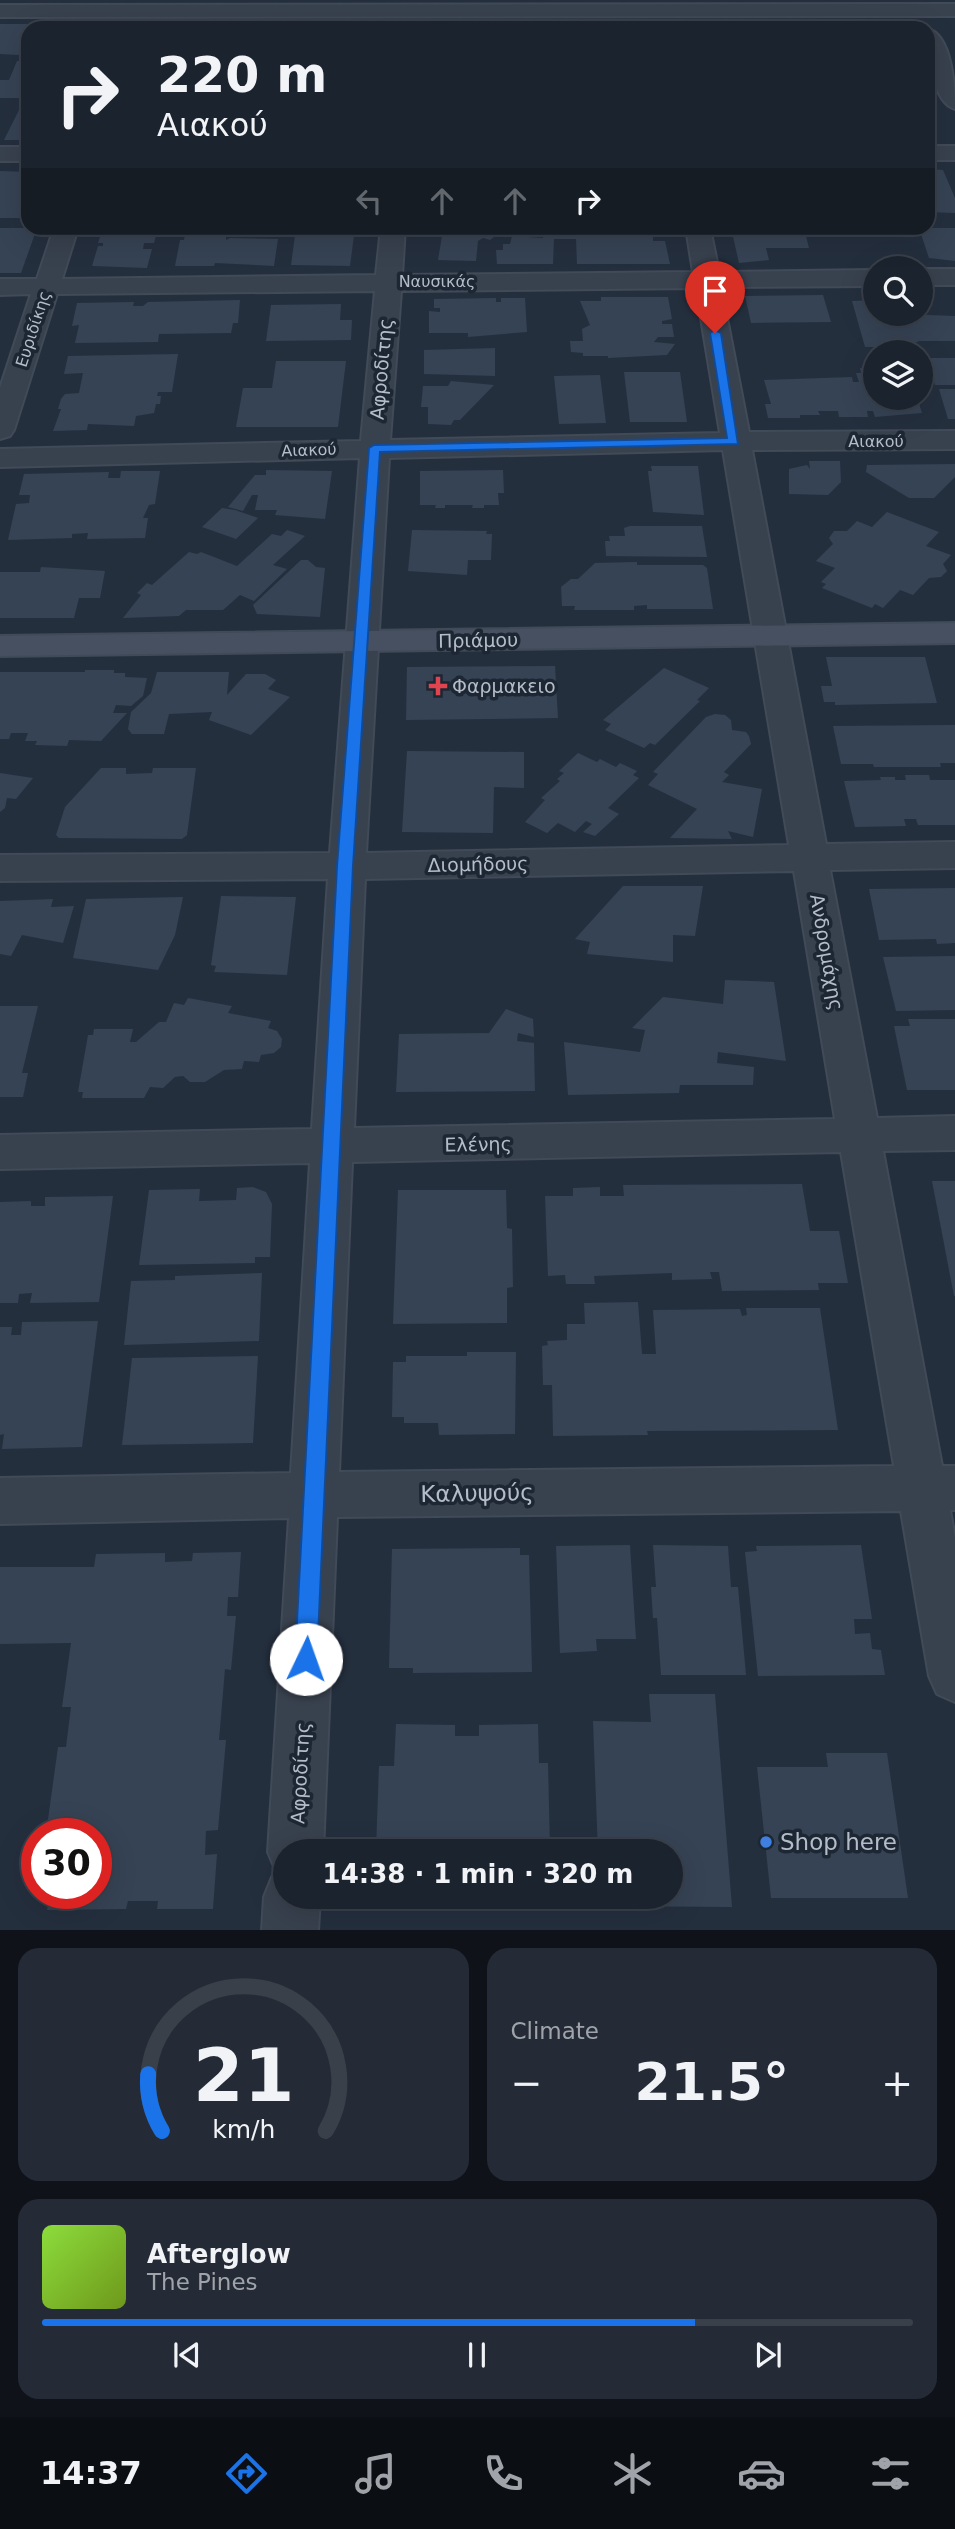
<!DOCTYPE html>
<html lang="en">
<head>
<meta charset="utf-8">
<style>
  :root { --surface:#1b232e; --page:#242b36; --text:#f1f3f6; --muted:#a0a4aa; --line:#39404a; --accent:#1a73e8 }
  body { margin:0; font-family:"DejaVu Sans",sans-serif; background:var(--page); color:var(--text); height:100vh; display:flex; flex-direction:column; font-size:26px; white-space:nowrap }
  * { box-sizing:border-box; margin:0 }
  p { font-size:23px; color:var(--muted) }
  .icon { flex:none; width:38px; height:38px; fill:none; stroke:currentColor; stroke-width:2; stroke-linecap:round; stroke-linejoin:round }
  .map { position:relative; height:1930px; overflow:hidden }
  .details { display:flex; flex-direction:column; gap:18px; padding:18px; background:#0f1319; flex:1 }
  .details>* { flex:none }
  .guide { position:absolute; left:21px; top:21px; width:914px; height:214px; border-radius:21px; box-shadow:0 7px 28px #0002,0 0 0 2px var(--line); background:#1b232e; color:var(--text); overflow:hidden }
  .fabs { position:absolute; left:863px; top:256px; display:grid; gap:14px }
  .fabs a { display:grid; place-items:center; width:70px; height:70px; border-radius:50%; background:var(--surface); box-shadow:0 7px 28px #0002,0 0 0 2px var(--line); font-size:35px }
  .speed { position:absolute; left:21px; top:1818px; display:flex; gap:14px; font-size:35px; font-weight:700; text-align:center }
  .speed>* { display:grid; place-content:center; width:91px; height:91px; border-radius:50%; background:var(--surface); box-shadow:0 7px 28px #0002,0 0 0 2px var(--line); line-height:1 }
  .speed .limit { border:10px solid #d22; background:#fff; color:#111 }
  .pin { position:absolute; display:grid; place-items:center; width:60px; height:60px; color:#fff; margin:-72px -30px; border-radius:50% 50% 50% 0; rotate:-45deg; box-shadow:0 0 7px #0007 }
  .pin .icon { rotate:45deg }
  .me { position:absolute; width:77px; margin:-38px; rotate:3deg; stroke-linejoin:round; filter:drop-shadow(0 0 5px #0008) }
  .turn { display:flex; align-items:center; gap:24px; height:147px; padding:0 21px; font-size:32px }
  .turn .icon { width:91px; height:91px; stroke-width:2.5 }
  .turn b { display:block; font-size:49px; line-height:60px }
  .lanes { display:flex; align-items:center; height:66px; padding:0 21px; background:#0003; justify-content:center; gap:35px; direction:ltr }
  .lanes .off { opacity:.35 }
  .big { font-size:52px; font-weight:800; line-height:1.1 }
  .details .tile { flex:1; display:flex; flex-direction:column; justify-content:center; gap:10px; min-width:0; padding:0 24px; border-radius:21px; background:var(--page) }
  .details .dial { align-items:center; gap:0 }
  .dial svg { height:182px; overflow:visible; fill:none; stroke:var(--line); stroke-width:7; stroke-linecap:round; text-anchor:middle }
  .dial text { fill:var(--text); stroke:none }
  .song { display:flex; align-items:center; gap:21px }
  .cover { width:84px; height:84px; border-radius:10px; background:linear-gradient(135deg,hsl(90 70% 55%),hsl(80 70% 35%)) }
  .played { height:7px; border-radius:4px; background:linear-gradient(90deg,var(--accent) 75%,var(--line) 75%) }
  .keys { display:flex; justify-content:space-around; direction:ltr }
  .heat { display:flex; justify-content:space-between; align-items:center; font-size:38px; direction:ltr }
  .details .tiles { flex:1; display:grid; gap:18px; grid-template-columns:1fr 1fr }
  .tile:last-child { grid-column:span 2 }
  .trip { position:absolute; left:273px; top:1839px; width:410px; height:70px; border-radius:35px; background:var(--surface); box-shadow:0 7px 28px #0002,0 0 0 2px var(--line); font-weight:800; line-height:70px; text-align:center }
  .menu { display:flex; height:112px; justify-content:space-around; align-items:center; background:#0b0e12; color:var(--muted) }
  .menu .icon { width:49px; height:49px }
  .menu .active { color:var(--accent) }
  .menu b { font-size:32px; color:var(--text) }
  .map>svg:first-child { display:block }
  .building { fill:#364354 }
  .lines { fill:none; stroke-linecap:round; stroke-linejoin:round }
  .street-casing { stroke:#414a57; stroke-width:4 }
  .secondary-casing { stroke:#414a57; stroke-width:4 }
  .street { fill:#38414e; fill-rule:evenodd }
  .secondary { fill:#465061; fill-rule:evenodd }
  .route { fill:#1a73e8; stroke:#114b97; stroke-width:2 }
  .health-dot { fill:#e0444e; stroke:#1d2633; stroke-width:2.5 }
  .shop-dot { fill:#3f7fe0; stroke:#1d2633; stroke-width:2.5 }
  .labels { text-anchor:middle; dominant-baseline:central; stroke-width:7; stroke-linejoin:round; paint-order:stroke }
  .far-street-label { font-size:16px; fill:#b4bcc9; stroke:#1d2633 }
  .street-label { font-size:19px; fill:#b4bcc9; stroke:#1d2633 }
  .poi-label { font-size:19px; fill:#b4bcc9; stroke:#1d2633; text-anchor:start }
  .near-street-label { font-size:23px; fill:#b4bcc9; stroke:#1d2633 }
  .near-poi-label { font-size:23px; fill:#b4bcc9; stroke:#1d2633; text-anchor:start }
</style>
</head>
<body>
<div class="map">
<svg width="955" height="1931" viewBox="0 0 955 1931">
  <rect width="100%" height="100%" fill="#242f3e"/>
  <g class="building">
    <polygon points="165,23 217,24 230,28 163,28"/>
    <polygon points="237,23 266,25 291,23 290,28 236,28"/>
    <polygon points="770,23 864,23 874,24 875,28 771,28"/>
    <polygon points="0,24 32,24 28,28 19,55 0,54"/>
    <polygon points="323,24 375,24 375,28 322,28"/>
    <polygon points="17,61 28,61 28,98 0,98 0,80 9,80"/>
    <polygon points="23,102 28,102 28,140 4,140"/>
    <polygon points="928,169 943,170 955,198 955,213 928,212"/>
    <polygon points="0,171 28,172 28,218 0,218"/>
    <polygon points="0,228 37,228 21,273 0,273"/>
    <polygon points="103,228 158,228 154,243 144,243 143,249 152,249 147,268 92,266 98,246 103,246 103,243 98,243"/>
    <polygon points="228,228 249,228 248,236 226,236 226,240 230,238 278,239 274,266 215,263 214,266 175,266 180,240 184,240 185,234 227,232"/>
    <polygon points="296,228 355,228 350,266 291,265"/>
    <polygon points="428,228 496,228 493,230 501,232 490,240 483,238 478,241 476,261 438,260 442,236 427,236"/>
    <polygon points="546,228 653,228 653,241 665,241 670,264 577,264 576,239 554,239 553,264 497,264 496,250 503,250 503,244 510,244 512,236 543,238 542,229"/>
    <polygon points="731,228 782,228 784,236 806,236 809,248 766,248 769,260 739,263"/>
    <polygon points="919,228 955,228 955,261 929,258"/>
    <polygon points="823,295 831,322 751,323 745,296"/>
    <polygon points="601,297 668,297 672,319 662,321 662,324 672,324 674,337 658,337 654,342 675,344 667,355 608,358 608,356 583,356 583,353 571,352 570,341 583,341 582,329 590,325 580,301 601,301"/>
    <polygon points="496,298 496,302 501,302 501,298 525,298 527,332 468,337 468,333 429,333 429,311 440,312 440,308 434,308 434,299"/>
    <polygon points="240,300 238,323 233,323 231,333 159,334 158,342 75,343 79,325 72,326 77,303 134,302 133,306 143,306 148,302"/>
    <polygon points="875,300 875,313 955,316 955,341 919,341 915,343 916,347 865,347 852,301"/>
    <polygon points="341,304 340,320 352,320 351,340 266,341 271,305"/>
    <polygon points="495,348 495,376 424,374 424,350"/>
    <polygon points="178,354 172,392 158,392 157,396 161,396 160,404 156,404 154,413 136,416 134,426 88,424 87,430 53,431 61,409 58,409 61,399 65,394 79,393 83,373 64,374 68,356"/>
    <polygon points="927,358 955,358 955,385 935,385"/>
    <polygon points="276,361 346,361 338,427 236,427 243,388 272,388"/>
    <polygon points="875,367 875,397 917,397 922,413 875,417 873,411 867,411 868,417 839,417 838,411 818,411 820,415 800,415 800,418 768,418 765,404 771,404 764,380 852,377 853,382 859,382 856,373 861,373 860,368"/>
    <polygon points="624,372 680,372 687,422 630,422"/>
    <polygon points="600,375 606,423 559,424 554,376"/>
    <polygon points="451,381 494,385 460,420 454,420 451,425 428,424 428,407 421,407 423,386 448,386"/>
    <polygon points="939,389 955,389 955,419 948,419"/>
    <polygon points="809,461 840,461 841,482 828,495 789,494 789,469 807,465 810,469"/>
    <polygon points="955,464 955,477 934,498 909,498 866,472 867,465"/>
    <polygon points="651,466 698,466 704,515 653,512 648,471 652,471"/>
    <polygon points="266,470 332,471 325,519 275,515 277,510 255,510 258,495 252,495 243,511 228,507 255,475 266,475"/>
    <polygon points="503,470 504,493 498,493 499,505 484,505 484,508 472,508 473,505 445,505 445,508 435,508 436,505 420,505 420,471"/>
    <polygon points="121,471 160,471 155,504 149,505 143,518 148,518 145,538 87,539 88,533 72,534 72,538 8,540 16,504 29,503 30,495 19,495 24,474 109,472 108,478 120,478"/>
    <polygon points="222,508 235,510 258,518 236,539 202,527"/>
    <polygon points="887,512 939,532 926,546 951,555 943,564 947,571 941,577 929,578 913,595 900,590 883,608 875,604 872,608 822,588 826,584 821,582 835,568 816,561 833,544 829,538 834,531 847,531 857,521 872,527"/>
    <polygon points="630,526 702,526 707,557 606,556 605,541 610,541 609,536 625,536 624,528"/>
    <polygon points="287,530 305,536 273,565 287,569 254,601 240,595 223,610 186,610 179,616 123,618 141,595 137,593 147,583 152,585 189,552 197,554 201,552 237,566 272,534 281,536"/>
    <polygon points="412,530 487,531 486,534 492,534 491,560 468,560 467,575 408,571"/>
    <polygon points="301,560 308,560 316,567 325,568 320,617 257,614 253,605"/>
    <polygon points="637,562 637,565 703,565 707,568 713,609 647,609 647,605 634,606 634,610 574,610 575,606 562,606 561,587 571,579 578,579 595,563"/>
    <polygon points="41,567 105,571 100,598 79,598 74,618 0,618 0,572 40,572"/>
    <polygon points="826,657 925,657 937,703 835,705 835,702 824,702 821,686 832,686"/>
    <polygon points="555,666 558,718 406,720 407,667"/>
    <polygon points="664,668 709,688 697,700 700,701 655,745 650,743 644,748 605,730 611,724 603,720"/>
    <polygon points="85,670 114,670 114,673 125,673 125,677 147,678 143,696 131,706 116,705 113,713 127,713 101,741 69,740 67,746 35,745 37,741 25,741 28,733 11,733 9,739 0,739 0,672 85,672"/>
    <polygon points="157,672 229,672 227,695 246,674 265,674 276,680 268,689 290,697 251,735 209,720 212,712 169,714 164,734 132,734 128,729 131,712 151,693"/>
    <polygon points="715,714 725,715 731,720 732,730 746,732 749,736 751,744 724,772 729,775 722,782 762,789 753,837 728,831 732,839 670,838 697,809 648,785 658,774 653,772 706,717"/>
    <polygon points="955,725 955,763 940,763 941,767 874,767 873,764 841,764 833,726"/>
    <polygon points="407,751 524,752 524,788 494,787 493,833 402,832"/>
    <polygon points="578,753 597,762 600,759 616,767 620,763 637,771 633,775 639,778 608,808 619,814 595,836 583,832 592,824 586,821 575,832 558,823 547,833 525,822 545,800 541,798 560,781 557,779 564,773 559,771"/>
    <polygon points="101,768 126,768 126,774 152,773 153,768 196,768 187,835 182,839 59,838 56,835 65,807"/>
    <polygon points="0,773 33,778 16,799 7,798 5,808 0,812"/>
    <polygon points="905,775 929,775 930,780 955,780 955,825 918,825 916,819 904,819 906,826 855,827 844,781 881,780 880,777 895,777 895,780 906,780"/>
    <polygon points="623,886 703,886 695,936 673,935 673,962 587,954 590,942 575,939"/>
    <polygon points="955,888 955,943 937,944 936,939 879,940 869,889"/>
    <polygon points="221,896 296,897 287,975 214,972 216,966 211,965"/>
    <polygon points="183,897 175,935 158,970 73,958 86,899"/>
    <polygon points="53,899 51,907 74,906 63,943 22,935 11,956 0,954 0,901"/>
    <polygon points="955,956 955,1010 896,1011 883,957"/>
    <polygon points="725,980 774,982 786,1061 718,1052 717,1063 754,1067 753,1085 680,1085 679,1093 568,1095 564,1042 640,1052 645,1030 632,1028 663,997 723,1004"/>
    <polygon points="188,998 232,1006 228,1013 271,1021 268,1028 277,1031 282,1039 281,1047 274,1053 261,1055 259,1062 244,1061 242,1069 224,1070 205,1082 190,1082 183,1076 175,1077 163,1088 150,1087 144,1098 82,1098 83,1092 78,1092 88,1035 93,1035 94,1029 133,1029 130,1042 136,1042 159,1022 166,1022 174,1003 184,1005"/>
    <polygon points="0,1006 38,1006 22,1073 28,1073 23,1097 0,1097"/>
    <polygon points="506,1009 533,1019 534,1037 518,1033 517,1041 534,1043 535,1091 396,1092 399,1034 489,1033"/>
    <polygon points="908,1019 955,1019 955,1090 907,1090 894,1026 910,1026"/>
    <polygon points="932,1181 955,1181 955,1296 954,1296"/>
    <polygon points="802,1184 810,1231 839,1231 848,1283 818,1283 819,1290 722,1291 719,1272 710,1272 712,1279 672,1280 672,1273 594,1276 595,1284 566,1284 565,1275 548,1276 545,1196 573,1196 573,1188 600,1187 600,1196 624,1196 623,1185"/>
    <polygon points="253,1187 266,1192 272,1204 270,1257 255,1257 255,1263 139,1265 149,1190 200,1189 199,1201 236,1200 237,1188"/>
    <polygon points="398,1190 506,1190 507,1228 512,1229 513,1287 507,1288 507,1323 393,1324"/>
    <polygon points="113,1196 99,1302 30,1303 32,1293 19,1294 18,1303 0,1303 0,1202 31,1201 31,1206 45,1206 45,1197"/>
    <polygon points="262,1273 259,1341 124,1345 131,1281 175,1280 175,1276"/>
    <polygon points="638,1302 642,1354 656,1354 653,1310 740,1309 742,1316 747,1315 746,1308 820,1308 838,1430 647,1431 648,1435 553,1436 552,1385 543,1385 542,1346 548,1345 547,1341 567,1340 567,1324 585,1324 584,1303"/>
    <polygon points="98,1321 82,1447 2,1449 4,1434 0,1435 0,1327 12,1327 11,1335 21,1335 22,1322"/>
    <polygon points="467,1352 516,1352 515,1434 439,1435 438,1423 404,1423 404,1417 392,1417 393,1362 406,1362 406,1356 467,1356"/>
    <polygon points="258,1356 253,1443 122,1445 132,1358"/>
    <polygon points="630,1545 636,1639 596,1639 597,1651 560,1653 556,1546"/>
    <polygon points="653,1545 728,1546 731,1587 738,1587 746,1675 661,1675 657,1618 653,1618 651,1587 656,1587"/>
    <polygon points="861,1545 872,1619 854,1619 855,1634 870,1633 872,1649 881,1650 885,1675 758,1676 745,1552 757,1551 756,1546"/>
    <polygon points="520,1548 520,1555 529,1555 532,1672 413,1673 413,1668 389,1668 392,1549"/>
    <polygon points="241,1552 238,1597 228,1597 227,1616 236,1616 231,1670 225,1669 219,1740 226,1740 218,1830 206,1831 205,1855 217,1854 213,1909 157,1909 158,1901 128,1901 126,1909 47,1910 50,1894 96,1894 96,1834 46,1834 58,1747 66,1747 71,1707 62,1707 71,1643 0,1644 0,1567 94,1567 96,1554 165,1553 165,1562 192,1561 193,1553"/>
    <polygon points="649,1694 715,1694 732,1907 600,1906 600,1897 670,1897 670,1852 598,1852 593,1721 651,1722"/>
    <polygon points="396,1724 455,1725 455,1736 479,1736 479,1725 538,1724 539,1763 548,1763 550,1849 376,1850 379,1766 394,1766"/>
    <polygon points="826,1753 887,1753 908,1898 771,1898 757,1767 828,1767"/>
    <rect x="390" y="1897" width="155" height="6"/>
  </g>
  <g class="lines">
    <g class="street-casing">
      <g id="street">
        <polygon points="955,4 955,16 0,17 0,5"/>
        <path d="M928 29C952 35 955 88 955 109 932 103 926 48 928 29Z"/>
        <rect x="928" y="146" width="27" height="14"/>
        <rect x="0" y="147" width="28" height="14"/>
        <path d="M54 228H78L62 279 376 275 381 228H405L402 275 693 272 686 228H710L719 272 875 270V286L721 287 749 432 955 431V449L752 450 826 844 955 842V868L830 870 877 1118 955 1116V1150L883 1151 942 1466H955V1510H950L955 1538V1702L937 1694 929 1676 901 1511 337 1517 323 1852H285V1897H320L318 1931H262L264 1897 272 1877 281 1874 276 1871 268 1852 289 1518 0 1524V1478L291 1473 310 1163 0 1169V1135L312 1129 328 879 0 881V855L330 853 360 458 0 467V449L361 441 375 291 57 294 14 430 10 436 0 439V388L31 294 0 295V279H37ZM696 288 720 433 390 440 401 291ZM723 450 789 845 366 853 389 458ZM794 871 835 1119 354 1128 365 879ZM841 1152 894 1466 339 1472 352 1162Z"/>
        <rect x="920" y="269" width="35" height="16"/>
      </g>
    </g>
    <g class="secondary-casing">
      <polygon id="secondary" points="955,623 955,643 0,656 0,636"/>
    </g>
    <use href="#street" class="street"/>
    <use href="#secondary" class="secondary"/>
  </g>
  <polygon class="route" points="715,330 721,333 738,444 380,452 353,866 317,1659 314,1667 306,1670 299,1667 295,1659 337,866 369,448 374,445 727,438 710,333"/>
  <path class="health-dot" d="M434.5 675.5h7v7h7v7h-7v7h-7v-7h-7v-7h7z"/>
  <circle class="shop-dot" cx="766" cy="1842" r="7"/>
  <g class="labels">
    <g class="far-street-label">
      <text x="437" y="281">Ναυσικάς</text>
      <text transform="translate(33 329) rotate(-72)">Ευριδίκης</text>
      <text x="876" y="441">Αιακού</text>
      <text transform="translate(309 450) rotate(-2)">Αιακού</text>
    </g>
    <g class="street-label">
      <text transform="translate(381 369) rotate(-85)">Αφροδίτης</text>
      <text transform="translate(478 640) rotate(-1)">Πριάμου</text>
      <text transform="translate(478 864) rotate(-1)">Διομήδους</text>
      <text transform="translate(827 952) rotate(80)">Ανδρομάχης</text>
      <text transform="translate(478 1144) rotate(-1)">Ελένης</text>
      <text transform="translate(300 1773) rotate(-87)">Αφροδίτης</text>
    </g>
    <g class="poi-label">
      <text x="452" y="686">Φαρμακειο</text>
    </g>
    <g class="near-street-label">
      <text transform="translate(477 1493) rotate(-1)">Καλυψούς</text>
    </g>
    <g class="near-poi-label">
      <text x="780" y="1842">Shop here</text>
    </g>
  </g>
</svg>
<div class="fabs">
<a><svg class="icon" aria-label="search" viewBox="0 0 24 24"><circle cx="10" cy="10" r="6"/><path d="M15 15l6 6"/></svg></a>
<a><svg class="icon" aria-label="layers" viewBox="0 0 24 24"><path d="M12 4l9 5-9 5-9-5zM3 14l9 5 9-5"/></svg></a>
</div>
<div class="speed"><div class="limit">30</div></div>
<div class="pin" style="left:715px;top:333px;background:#d93025"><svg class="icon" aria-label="arrive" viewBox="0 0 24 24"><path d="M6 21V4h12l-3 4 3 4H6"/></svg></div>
<svg class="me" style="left:306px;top:1659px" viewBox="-20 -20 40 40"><circle r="19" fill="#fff"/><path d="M0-13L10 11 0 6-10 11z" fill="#1a73e8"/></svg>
<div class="trip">14:38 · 1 min · 320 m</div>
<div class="guide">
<div class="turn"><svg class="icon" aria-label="right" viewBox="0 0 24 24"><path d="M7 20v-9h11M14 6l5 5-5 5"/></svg><div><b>220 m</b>Αιακού</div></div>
<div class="lanes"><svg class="icon off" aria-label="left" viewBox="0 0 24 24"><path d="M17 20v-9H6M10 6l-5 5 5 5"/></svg><svg class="icon off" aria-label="ahead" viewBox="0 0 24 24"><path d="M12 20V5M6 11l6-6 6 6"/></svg><svg class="icon off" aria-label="ahead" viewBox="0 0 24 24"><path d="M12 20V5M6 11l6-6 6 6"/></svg><svg class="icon" aria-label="right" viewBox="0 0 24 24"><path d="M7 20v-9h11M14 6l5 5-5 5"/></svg></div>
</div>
</div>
<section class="details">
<div class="tiles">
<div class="tile dial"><svg viewBox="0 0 100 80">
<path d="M14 69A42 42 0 1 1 86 69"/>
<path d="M14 69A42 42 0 0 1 8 44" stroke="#1a73e8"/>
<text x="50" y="56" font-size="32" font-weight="700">21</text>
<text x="50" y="72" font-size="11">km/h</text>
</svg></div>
<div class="tile"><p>Climate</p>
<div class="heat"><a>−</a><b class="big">21.5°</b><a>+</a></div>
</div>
<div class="tile">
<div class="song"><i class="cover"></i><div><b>Afterglow</b><p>The Pines</p></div></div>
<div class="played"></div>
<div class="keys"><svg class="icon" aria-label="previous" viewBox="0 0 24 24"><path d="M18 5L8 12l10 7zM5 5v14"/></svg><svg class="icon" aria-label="pause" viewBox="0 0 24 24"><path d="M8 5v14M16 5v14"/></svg><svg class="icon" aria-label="next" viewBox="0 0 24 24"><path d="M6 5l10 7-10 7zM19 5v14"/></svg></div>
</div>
</div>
</section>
<nav class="menu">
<b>14:37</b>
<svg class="icon active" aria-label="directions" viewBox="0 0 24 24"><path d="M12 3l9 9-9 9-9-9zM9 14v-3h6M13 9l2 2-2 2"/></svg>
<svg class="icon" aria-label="music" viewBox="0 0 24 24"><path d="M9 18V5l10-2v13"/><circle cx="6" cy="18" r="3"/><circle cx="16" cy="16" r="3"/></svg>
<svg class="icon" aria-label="phone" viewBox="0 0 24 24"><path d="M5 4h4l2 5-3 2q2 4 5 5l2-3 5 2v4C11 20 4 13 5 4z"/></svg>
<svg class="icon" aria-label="climate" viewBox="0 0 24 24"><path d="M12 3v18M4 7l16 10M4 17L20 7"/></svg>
<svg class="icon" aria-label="car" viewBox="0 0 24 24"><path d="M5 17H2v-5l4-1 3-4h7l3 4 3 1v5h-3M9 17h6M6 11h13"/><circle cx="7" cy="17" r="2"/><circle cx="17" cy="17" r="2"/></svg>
<svg class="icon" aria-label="filters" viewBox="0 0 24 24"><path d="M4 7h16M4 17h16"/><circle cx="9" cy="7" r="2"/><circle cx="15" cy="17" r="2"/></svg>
</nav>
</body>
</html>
